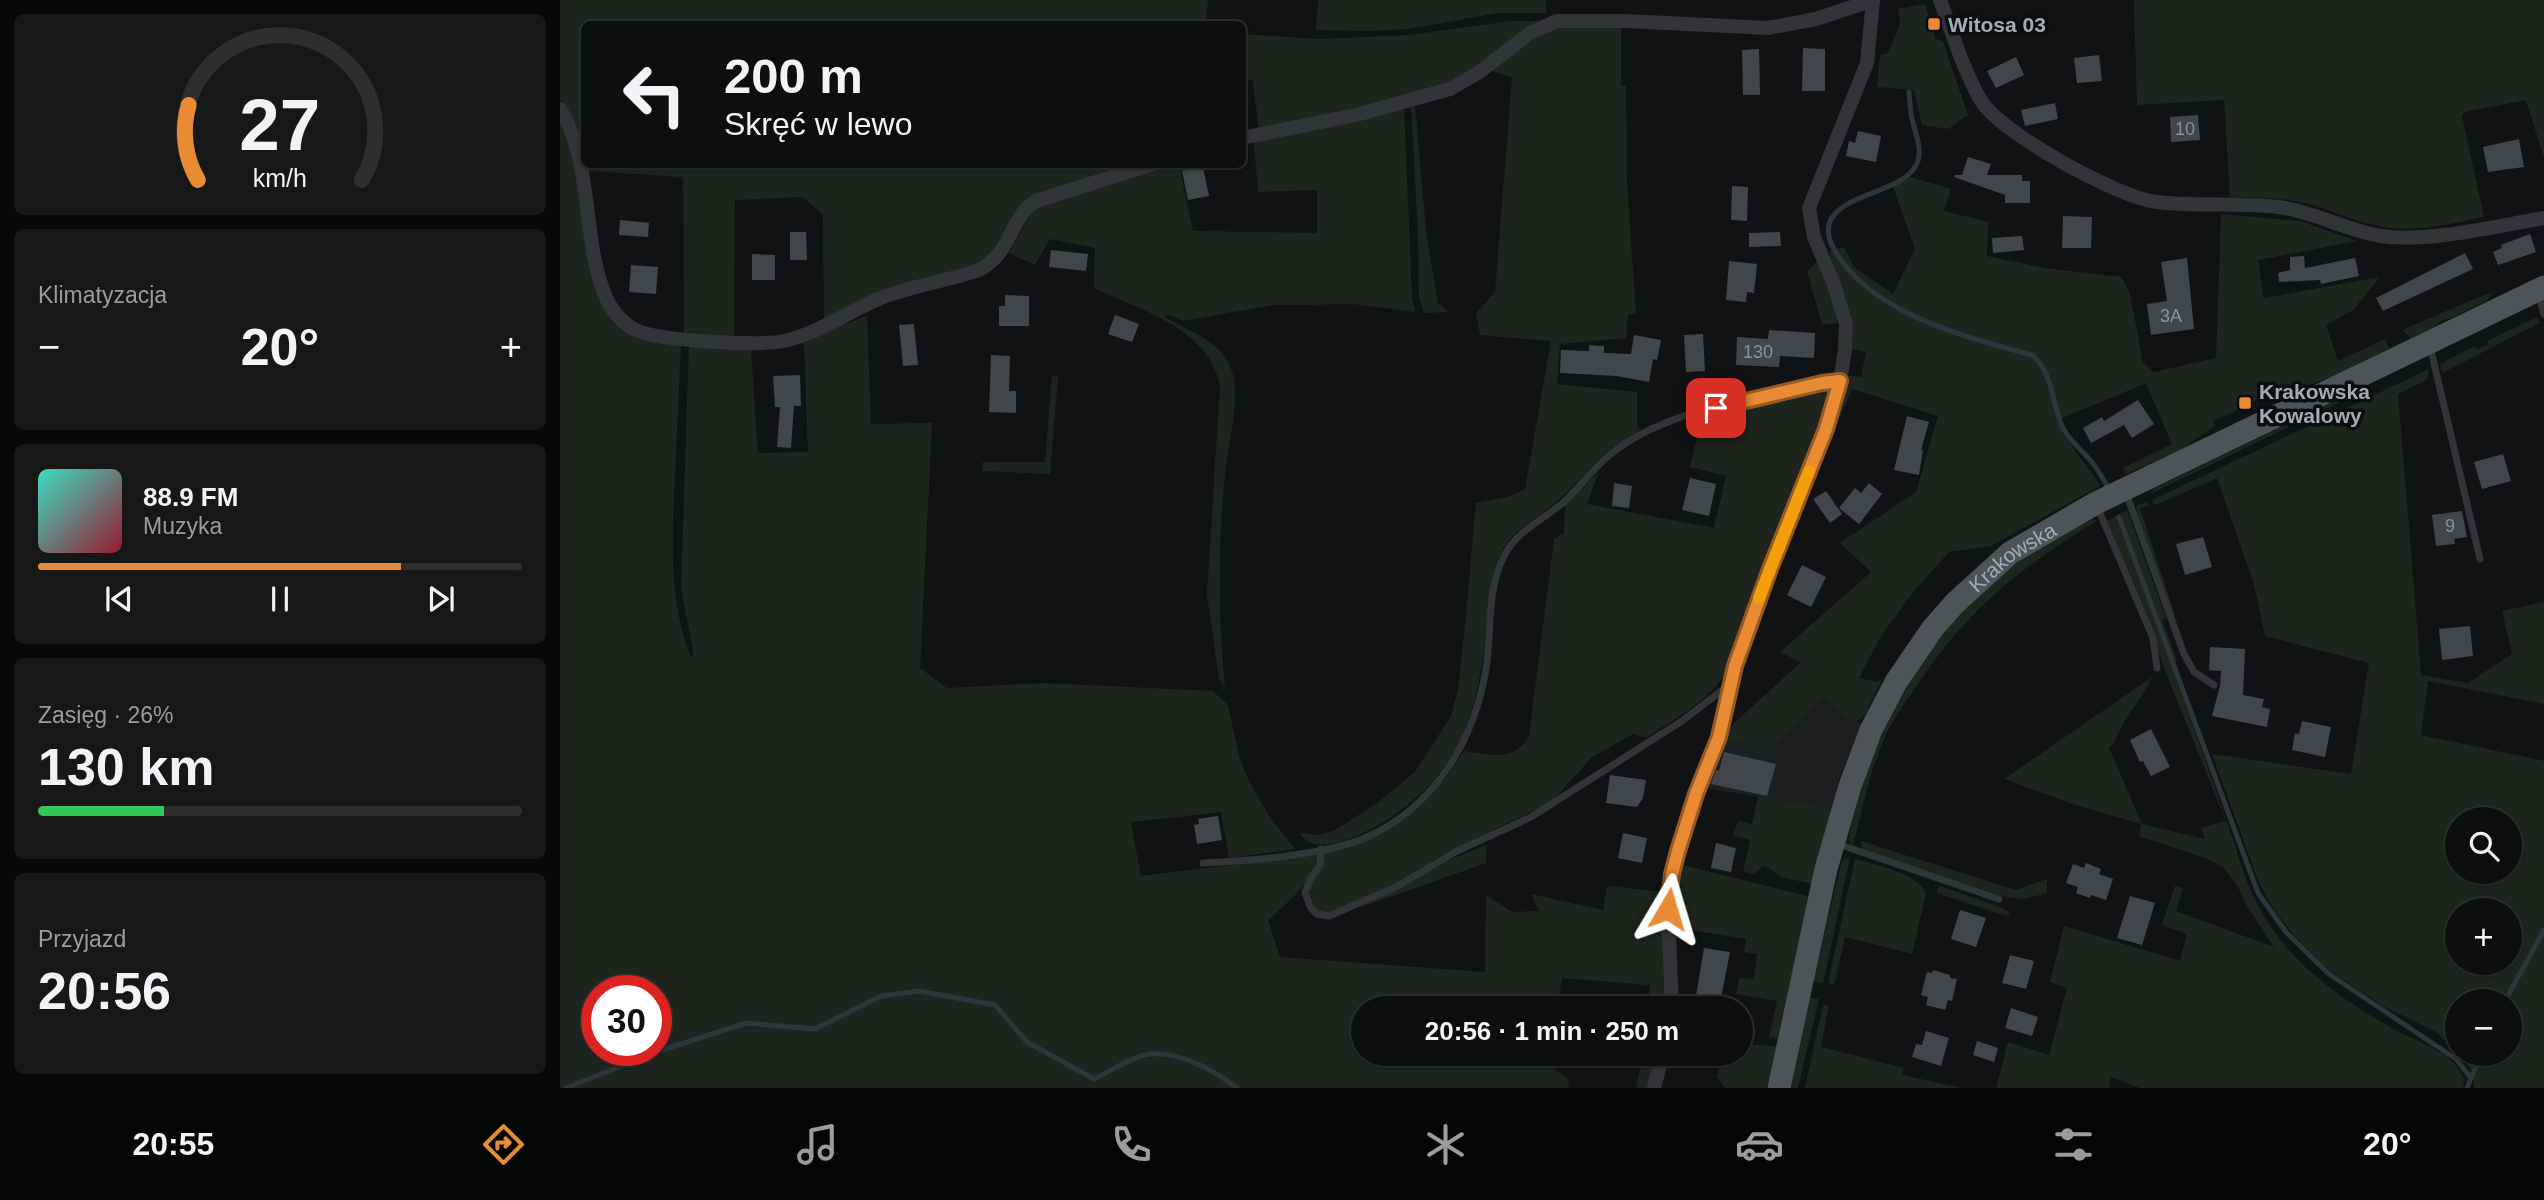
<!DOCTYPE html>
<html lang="pl">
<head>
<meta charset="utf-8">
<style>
  :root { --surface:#0d0e0e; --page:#161717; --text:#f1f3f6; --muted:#9a9c9e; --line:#2d2e2e; --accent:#e98a34 }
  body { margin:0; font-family:Arial,sans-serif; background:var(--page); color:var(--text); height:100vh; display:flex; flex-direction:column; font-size:26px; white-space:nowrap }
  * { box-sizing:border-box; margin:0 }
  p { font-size:23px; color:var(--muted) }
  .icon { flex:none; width:38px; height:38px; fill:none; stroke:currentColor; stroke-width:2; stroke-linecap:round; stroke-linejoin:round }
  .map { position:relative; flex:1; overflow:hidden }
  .panel { display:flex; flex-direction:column; gap:14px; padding:14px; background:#070808; width:560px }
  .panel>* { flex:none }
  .guide { position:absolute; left:21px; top:21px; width:665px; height:147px; border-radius:10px; box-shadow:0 2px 5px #0004,0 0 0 2px var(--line); background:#0d0e0e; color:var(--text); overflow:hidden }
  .fabs { position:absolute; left:1885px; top:807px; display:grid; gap:14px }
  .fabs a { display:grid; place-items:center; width:77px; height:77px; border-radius:50%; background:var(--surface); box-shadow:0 2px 5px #0004,0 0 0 2px var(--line); font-size:35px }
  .speed { position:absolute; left:21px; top:975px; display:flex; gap:14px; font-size:35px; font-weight:700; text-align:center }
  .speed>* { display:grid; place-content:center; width:91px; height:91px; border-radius:50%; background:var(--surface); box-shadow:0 2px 5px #0004,0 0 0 2px var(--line); line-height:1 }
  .speed .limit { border:10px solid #d22; background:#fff; color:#111 }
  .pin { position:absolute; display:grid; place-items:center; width:60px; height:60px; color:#fff; margin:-30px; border-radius:14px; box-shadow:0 4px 10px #0006 }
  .me { position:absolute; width:77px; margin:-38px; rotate:7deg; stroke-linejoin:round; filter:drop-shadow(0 0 5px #0008) }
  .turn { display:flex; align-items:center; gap:24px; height:147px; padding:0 28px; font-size:32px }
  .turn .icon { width:91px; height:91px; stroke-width:2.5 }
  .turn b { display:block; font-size:49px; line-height:60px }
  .big { font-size:52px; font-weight:800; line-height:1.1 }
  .panel .card { flex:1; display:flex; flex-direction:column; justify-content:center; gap:10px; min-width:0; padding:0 24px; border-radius:10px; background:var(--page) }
  .panel .dial { align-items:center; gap:0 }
  .dial svg { height:182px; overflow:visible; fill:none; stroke:var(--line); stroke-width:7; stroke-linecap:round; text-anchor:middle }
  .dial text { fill:var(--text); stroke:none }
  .song { display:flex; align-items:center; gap:21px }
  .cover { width:84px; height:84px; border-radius:10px; background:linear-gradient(135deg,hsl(170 70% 55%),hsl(350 70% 35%)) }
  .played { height:7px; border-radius:4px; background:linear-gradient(90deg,var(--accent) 75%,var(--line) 75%) }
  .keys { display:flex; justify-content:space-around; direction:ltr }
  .heat { display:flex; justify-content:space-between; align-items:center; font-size:38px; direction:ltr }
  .charge { height:10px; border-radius:5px; background:linear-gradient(90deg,#34c759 26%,var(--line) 0) }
  .trip { position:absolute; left:791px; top:996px; width:402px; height:70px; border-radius:35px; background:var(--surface); box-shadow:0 2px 5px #0004,0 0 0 2px var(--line); font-weight:800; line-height:70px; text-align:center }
  .dock { display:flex; height:112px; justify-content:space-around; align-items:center; background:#050606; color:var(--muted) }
  .dock .icon { width:49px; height:49px }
  .dock .selected { color:var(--accent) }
  .dock b { font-size:32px; color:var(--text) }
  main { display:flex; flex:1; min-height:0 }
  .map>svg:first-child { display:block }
  .built { fill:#1d1e20 }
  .green { fill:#1e251e; fill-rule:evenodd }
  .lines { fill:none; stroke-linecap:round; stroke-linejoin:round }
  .stream { stroke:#2c363b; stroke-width:5 }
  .building { fill:#424549 }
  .lane { stroke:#333438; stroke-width:7 }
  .street { stroke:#333438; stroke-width:14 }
  .primary { stroke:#4f5256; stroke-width:23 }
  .route-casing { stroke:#975a22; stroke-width:18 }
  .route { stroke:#e98a34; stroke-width:12 }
  .slow { stroke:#f59e0b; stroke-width:12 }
  .poi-dot { fill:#e98a34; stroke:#0c0d0e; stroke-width:2.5 }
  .labels { text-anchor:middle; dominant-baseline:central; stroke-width:7; stroke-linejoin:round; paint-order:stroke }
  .number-label { font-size:18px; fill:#8b9298 }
  .poi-label { font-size:21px; font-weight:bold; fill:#a3abb3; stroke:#0c0d0e; text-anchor:start }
  .street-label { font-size:21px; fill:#a3abb3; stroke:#0c0d0e }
</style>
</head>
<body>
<main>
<section class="panel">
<div class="card dial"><svg viewBox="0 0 100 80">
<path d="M14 69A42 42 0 1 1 86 69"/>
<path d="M14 69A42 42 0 0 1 10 36" stroke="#e98a34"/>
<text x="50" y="56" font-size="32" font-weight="700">27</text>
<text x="50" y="72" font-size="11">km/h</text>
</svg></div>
<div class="card"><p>Klimatyzacja</p>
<div class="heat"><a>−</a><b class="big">20°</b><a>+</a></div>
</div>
<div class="card">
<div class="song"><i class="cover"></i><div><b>88.9 FM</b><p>Muzyka</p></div></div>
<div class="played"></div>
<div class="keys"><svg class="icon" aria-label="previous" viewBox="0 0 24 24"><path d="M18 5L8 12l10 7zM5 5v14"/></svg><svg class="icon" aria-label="pause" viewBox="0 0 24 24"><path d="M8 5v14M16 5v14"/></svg><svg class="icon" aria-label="next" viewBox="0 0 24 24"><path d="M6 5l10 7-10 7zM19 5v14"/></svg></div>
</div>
<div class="card"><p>Zasięg · 26%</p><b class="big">130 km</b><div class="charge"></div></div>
<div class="card"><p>Przyjazd</p><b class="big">20:56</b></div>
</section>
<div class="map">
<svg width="1984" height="1088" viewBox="0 0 1984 1088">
  <rect width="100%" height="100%" fill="#111213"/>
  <polygon class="built" points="1264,697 1289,721 1302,723 1280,777 1271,810 1255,805 1143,788 1165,741 1212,747"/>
  <g class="green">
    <polygon points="0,0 648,0 646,24 24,24 24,164 580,165 472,197 438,248 420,264 264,320 263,215 243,197 175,200 174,338 124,333 123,177 26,171 18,131 0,99"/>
    <polygon points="758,0 986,0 986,13 938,13 847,29 811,31 756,30"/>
    <path d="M1574 0H1984V158L1966 100 1905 112 1902 116 1924 217C1894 223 1863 231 1833 228 1805 226 1782 214 1756 206 1729 197 1698 198 1670 197L1664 100 1577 105Z"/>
    <polygon points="1365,4 1375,38 1383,42 1408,115 1388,129 1362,125 1354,90 1317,87 1320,55 1328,53 1340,24 1338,9"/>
    <polygon points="951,21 982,21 929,60 878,88 699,132 693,80 683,81 682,34 760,39 849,35"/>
    <path d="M1007 25 1061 27V85L1066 86 1067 184 1076 314H1068L1066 338 1000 344 997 384 1077 392V425L1080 430C1069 438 1055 445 1045 454 1027 469 1014 488 996 502 979 517 957 527 944 547 928 574 928 610 925 640 917 710 901 765 841 810 825 822 810 831 791 838 772 845 752 851 739 833L760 835 775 830 816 804 855 772 891 716 898 690 905 626 916 503 951 496 965 489 991 341 920 335 916 313 935 292 952 78 930 70 988 29Z"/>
    <polygon points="851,106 855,106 866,230 878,303 888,312 864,313 859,296 858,234"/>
    <path d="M844 107 852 297 855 312 793 304 734 305H713L623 321 608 314 605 317C632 333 666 342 674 378 679 402 668 447 665 473 658 545 658 615 665 687L659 679 647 594 660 386C650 329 579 309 534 288L535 248 490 239 475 265 449 253 474 209 497 199 611 165H619L633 231 757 233V190L698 192 694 142Z"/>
    <path d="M0 114 4 120 48 313 121 344C119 387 117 431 115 474 112 538 108 595 130 656L134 655 121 589 129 343 184 347 191 351 198 453 248 452 244 342 251 336 307 316 311 424 372 423 360 668 387 688 484 683 653 691 668 705 680 760 691 785 710 817 735 849 669 858 661 812 571 822 581 876 759 854C754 882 728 902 708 920L720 957 925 972 926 895 952 912 979 911 971 894 1043 910 1047 886 1105 892 1107 1008H1088L1090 985 1002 978 997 1008H803V1054H989L990 1066 1009 1080 1008 1088H0ZM37 990H96V1050H37Z"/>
    <path d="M1350 177 1391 189 1384 211 1428 222 1427 256 1485 268 1562 277 1570 294 1583 363 1594 372 1656 358 1661 214 1740 221 1797 241 1698 260 1704 298 1820 277 1793 310 1766 325 1778 361 1825 339 1829 348 1782 373 1710 400 1705 397 1689 404 1685 398 1677 403 1680 409 1653 421 1655 426 1620 450 1566 474 1563 468 1612 444 1586 383 1498 420C1506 445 1527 462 1540 486L1431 546 1389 552 1354 591 1321 636 1299 678 1317 682 1322 679 1305 715 1297 722 1289 721 1264 697 1212 747 1165 741 1171 726 1241 662 1220 652 1311 572 1280 543 1356 492 1378 416 1292 389 1273 435 1286 375 1301 377 1306 352 1292 349 1293 324 1269 251 1284 247 1294 267 1333 294 1355 249 1333 187Z"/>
    <polygon points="1257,262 1269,288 1278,323 1262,325 1247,271"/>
    <polygon points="1933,293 1926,301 1889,319 1880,321 1874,327 1851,338 1842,330 1926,294"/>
    <polygon points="1977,317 1980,323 1882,373 1880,364 1915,346 1917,349 1928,345 1927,341"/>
    <path d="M1869 369 1867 380 1838 394 1861 675 1908 683 1952 654 1942 611 1984 602V704L1868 681 1861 735 1984 761V1088H1914V1073L1898 1054H1950V1001H1897V1052L1876 1032 1825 1007 1769 970 1734 935 1714 910 1699 883 1652 754 1791 774 1809 663 1705 636 1694 584 1657 478 1598 504 1594 505 1592 500ZM1950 819V872H1897V819ZM1897 910H1950V962H1897Z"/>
    <polygon points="492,375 498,376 490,474 422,471 423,462 485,462"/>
    <path d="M1266 385 1273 390 1167 671C1150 701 1114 719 1086 738L1073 734 1031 758 997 796 980 808 891 850 829 887 768 914 757 911C737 885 765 877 764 852L795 844 864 800 887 777 904 751C928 755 956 762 969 736L994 539 1004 533 1005 506 1039 471 1027 504 1154 528 1166 476 1130 467 1142 416Z"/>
    <polygon points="1796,391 1797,394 1592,493 1594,489"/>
    <polygon points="1587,502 1589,506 1580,508 1615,615 1612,616 1577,514 1576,506"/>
    <path d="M1567 510 1606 618 1602 620 1617 660 1611 663 1676 848C1700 938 1754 984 1832 1028 1847 1037 1882 1050 1893 1062 1897 1067 1901 1074 1905 1079L1903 1088H1580L1551 1077 1549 1088H1436L1448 1042 1489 1055 1507 988 1490 982 1504 926 1620 961 1627 934 1602 925 1615 886 1623 888 1616 911 1714 947 1687 906 1677 885 1663 867 1645 858 1579 836 1581 824 1513 804 1444 779 1592 677C1585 695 1572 707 1563 724 1558 733 1557 740 1549 748L1582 824 1645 839 1641 828 1666 821 1603 666 1587 614 1547 521Z"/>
    <path d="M1535 519 1537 521C1460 568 1409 608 1358 684 1346 701 1333 719 1324 739 1309 773 1302 810 1293 846L1288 840C1317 705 1402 570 1535 519Z"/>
    <polygon points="1198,796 1255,805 1271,810 1252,884 1221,877 1209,868 1203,866 1194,874 1183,872 1190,840 1173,836 1178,821 1192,824"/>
    <polygon points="1301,841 1456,890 1487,879 1487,893 1464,899 1446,897 1302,850"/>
    <polygon points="926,845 926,863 799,908 887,861"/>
    <polygon points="1290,857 1263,984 1253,981 1282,860"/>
    <path d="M1295 859C1315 865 1359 873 1366 894L1352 954 1285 937 1274 985 1268 983Z"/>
    <polygon points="1119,864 1247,896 1249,899 1217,1039 1209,1037 1217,1001 1176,994 1179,978 1194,979 1197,954 1184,952 1186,939 1111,927"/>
    <polygon points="1380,886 1445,909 1450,914 1446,916 1377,893 1377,889"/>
    <polygon points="1250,998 1259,999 1238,1088 1231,1088"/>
    <polygon points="1263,1005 1269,1005 1261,1047 1344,1068 1342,1075 1403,1088 1245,1088"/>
    <polygon points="1181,1044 1216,1046 1207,1088 1165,1088 1157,1077 1162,1054 1181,1054"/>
    <polygon points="1083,1054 1100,1054 1090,1088 1076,1088"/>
  </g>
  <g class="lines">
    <g class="stream">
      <path d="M1349 92C1350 101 1350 110 1352 119 1355 132 1362 147 1358 161 1347 191 1294 191 1274 215 1265 225 1268 239 1274 249 1310 314 1406 337 1472 355 1493 372 1492 403 1502 426 1509 442 1524 451 1534 465 1539 471 1542 478 1546 484"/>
      <polyline points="1559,517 1698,893 1726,932 1769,974 1896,1059 1911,1078 1907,1088"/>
      <polyline points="1945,1001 1984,930"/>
      <polyline points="1911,1078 1921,1054"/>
      <path d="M6 1088 99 1051 186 1023 255 1029 321 996 359 991 435 1005 467 1042 534 1079C548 1072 576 1055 590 1054 622 1052 653 1070 677 1088"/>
    </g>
  </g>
  <g class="building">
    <polygon points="1243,48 1265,49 1265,91 1242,91"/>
    <polygon points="1199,49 1200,95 1183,95 1182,50"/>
    <polygon points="1539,55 1542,81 1517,83 1514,58"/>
    <polygon points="1456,57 1464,75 1436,88 1427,71"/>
    <polygon points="1495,103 1498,119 1465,126 1461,110"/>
    <polygon points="1638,115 1640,140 1611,142 1610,117"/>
    <polygon points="1298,131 1321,136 1316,162 1286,156 1289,141 1295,143"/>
    <polygon points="1959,139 1964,167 1928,172 1923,147"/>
    <polygon points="1408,157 1431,164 1427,175 1462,175 1462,181 1470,181 1470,203 1445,203 1445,195 1394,177 1395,175 1402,175"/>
    <polygon points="643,167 649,196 628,200 622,171"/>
    <polygon points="1172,186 1188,187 1187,221 1171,220"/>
    <polygon points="1503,216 1532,217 1531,248 1502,248"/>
    <polygon points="60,220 89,223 88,237 59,235"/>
    <polygon points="230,232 246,232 247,260 230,260"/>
    <polygon points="1220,232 1221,246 1189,247 1189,233"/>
    <polygon points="1970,234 1976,252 1938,265 1933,252 1942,248 1941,245"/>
    <polygon points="1462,236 1464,250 1433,253 1432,238"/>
    <polygon points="491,250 528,254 526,271 489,267"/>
    <polygon points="1905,253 1913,269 1823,311 1816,298"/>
    <polygon points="192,254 215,255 215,280 192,280"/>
    <polygon points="1744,256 1745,268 1795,258 1799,276 1761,284 1760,280 1719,282 1718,273 1730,270 1730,257"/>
    <polygon points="1627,258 1634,329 1591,335 1587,304 1607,301 1601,262"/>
    <polygon points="1169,261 1197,264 1194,293 1187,292 1186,302 1166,300"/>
    <polygon points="71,265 98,267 96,294 69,292"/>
    <polygon points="445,295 469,296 469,326 439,326 439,306 445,306"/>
    <polygon points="555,315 579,324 572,342 548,334"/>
    <polygon points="354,324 358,365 343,366 339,325"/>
    <polygon points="1209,330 1255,333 1254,358 1220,356 1219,367 1176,365 1177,337 1208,339"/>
    <polygon points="1143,334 1145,371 1126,372 1124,335"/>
    <polygon points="1074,335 1101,340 1097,360 1093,359 1089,382 1056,376 1000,373 1001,350 1029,351 1029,345 1044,346 1044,353 1071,354"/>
    <polygon points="431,355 450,356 449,391 456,391 456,413 429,412"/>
    <polygon points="240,375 241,406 234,406 231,448 217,447 220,407 215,407 213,376"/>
    <polygon points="1578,400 1594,424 1572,438 1564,425 1531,443 1523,428 1542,417 1544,421"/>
    <polygon points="1347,416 1369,422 1361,450 1363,450 1359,475 1334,470"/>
    <polygon points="1943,454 1951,481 1922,489 1914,462"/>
    <polygon points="1130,478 1156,484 1149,516 1122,510"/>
    <polygon points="1054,483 1072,486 1069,508 1052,506"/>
    <polygon points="1309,483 1322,494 1299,524 1279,508 1295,488 1301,493"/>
    <polygon points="1266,491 1282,514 1270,523 1253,499"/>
    <polygon points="1902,511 1907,537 1894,539 1895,544 1876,546 1872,515"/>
    <polygon points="1643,537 1652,567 1625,575 1616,544"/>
    <polygon points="1242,565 1266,577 1251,607 1227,595"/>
    <polygon points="1910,626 1913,656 1882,660 1879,629"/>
    <polygon points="1650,647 1685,649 1683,695 1704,699 1702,707 1710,709 1707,727 1652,716 1660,686 1661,671 1649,670"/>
    <polygon points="1742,721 1771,727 1765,757 1732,750 1735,733 1739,734"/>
    <polygon points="1591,729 1610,767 1591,776 1583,761 1580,762 1570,740"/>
    <polygon points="1164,752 1216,764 1207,796 1151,784 1156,770 1159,771"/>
    <polygon points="1050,775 1086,780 1083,798 1077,807 1046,803"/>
    <polygon points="658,816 662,840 637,844 634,825 639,824 638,819"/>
    <polygon points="1063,833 1087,838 1082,863 1058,858"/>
    <polygon points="1156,843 1176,848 1171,872 1151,868"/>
    <polygon points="1526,863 1541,869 1539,874 1553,879 1546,900 1531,895 1530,898 1516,893 1518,887 1506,883 1513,864 1524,868"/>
    <polygon points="1570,896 1595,903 1582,945 1557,938"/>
    <polygon points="1400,910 1426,918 1416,947 1391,939"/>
    <polygon points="1144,948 1170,952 1159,1008 1134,1008"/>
    <polygon points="1450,955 1474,961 1466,989 1442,983"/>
    <polygon points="1373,970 1390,975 1390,978 1397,979 1392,1001 1388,1000 1385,1010 1366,1005 1368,997 1361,995 1367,972 1372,973"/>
    <polygon points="1451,1008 1478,1017 1472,1036 1445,1028"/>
    <polygon points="1366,1031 1389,1038 1381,1066 1352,1057 1356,1044 1362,1045"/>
    <polygon points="1417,1041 1438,1048 1434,1062 1413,1055"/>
  </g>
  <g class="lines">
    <g class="lane">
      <polyline points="1978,294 1984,314"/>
      <polyline points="1870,346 1920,559"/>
      <polyline points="1566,493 1624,654 1634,672 1654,685"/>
      <polyline points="1537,506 1593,638 1597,668"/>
      <polyline points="1275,843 1439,899"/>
      <polyline points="761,849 760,865 751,878 745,893 751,908 757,914 769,916 834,888 897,851 971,817 1122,721 1165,688 1170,687"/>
      <path d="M643 863C687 861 765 855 805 838 875 807 914 741 926 669 932 631 926 589 945 554 957 531 984 519 1004 502 1022 485 1036 464 1056 450 1110 409 1197 398 1262 383L1279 381"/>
    </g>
    <g class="street">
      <path d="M1380 0C1392 32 1403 69 1420 99 1439 133 1558 197 1596 202 1637 207 1678 202 1719 207 1754 212 1786 230 1821 236 1868 243 1936 226 1984 218"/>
      <path d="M0 109C34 164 21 236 45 295 50 308 62 324 76 330 99 341 198 346 224 341 257 334 286 313 316 300 349 286 385 282 419 270 453 252 449 218 476 201L593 164"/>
      <polyline points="682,138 796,115 890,89 918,73 970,33 997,21 1065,21 1208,28 1256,19 1313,0"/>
      <polyline points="1112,1008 1108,909 1112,874 1118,851 1136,794 1159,737 1175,666 1210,569 1266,429 1280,381 1285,349 1286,324 1273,282 1254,237 1249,208 1307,63 1313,0"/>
      <polyline points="1094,1088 1103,1054"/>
    </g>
    <path class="primary" id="s1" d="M1219 1088 1266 869 1290 786 1311 730 1336 682 1373 628 1395 603 1450 553 1536 503 1984 287"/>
  </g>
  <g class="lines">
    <g class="route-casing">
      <polyline id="route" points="1108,909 1112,874 1118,851 1136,794 1159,737 1175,666 1210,569 1266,429 1280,381 1262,383 1156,408"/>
    </g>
    <use href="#route" class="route"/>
    <polyline class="slow" points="1199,598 1249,471"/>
  </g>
  <g class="poi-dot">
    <rect x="1367" y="17" width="14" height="14" rx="3.5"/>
    <rect x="1678" y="396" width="14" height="14" rx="3.5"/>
  </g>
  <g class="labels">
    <g class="number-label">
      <text x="1625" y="129">10</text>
      <text x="1611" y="316">3A</text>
      <text x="1198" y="352">130</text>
      <text x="1890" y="526">9</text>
    </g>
    <g class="poi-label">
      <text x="1388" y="24">Witosa 03</text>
      <text x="1699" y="391">Krakowska<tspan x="1699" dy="24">Kowalowy</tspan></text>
    </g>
    <g class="street-label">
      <text stroke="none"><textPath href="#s1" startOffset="597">Krakowska</textPath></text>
    </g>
  </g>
</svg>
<div class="fabs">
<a><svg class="icon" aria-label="search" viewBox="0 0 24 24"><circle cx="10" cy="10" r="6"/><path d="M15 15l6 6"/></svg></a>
<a>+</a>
<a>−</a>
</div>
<div class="speed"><div class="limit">30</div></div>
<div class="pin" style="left:1156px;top:408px;background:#d93025"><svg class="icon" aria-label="arrive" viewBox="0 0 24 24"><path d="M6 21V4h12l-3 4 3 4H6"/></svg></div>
<svg class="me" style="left:1108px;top:909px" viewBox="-20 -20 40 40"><path d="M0-17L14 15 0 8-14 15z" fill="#e98a34" stroke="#fff" stroke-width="4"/></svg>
<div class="trip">20:56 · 1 min · 250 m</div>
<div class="guide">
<div class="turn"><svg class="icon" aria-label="left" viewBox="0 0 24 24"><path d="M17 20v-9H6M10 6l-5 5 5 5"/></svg><div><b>200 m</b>Skręć w lewo</div></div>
</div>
</div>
</main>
<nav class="dock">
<b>20:55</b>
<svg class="icon selected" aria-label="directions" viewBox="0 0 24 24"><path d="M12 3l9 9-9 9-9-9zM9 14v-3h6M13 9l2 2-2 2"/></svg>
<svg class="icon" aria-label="music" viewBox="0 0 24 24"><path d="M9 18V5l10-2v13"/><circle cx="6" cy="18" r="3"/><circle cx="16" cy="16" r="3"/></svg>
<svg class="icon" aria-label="phone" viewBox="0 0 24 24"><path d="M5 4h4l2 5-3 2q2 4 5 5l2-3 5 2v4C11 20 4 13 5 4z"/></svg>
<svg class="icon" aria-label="climate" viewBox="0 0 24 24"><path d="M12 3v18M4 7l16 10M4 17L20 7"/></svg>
<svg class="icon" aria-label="car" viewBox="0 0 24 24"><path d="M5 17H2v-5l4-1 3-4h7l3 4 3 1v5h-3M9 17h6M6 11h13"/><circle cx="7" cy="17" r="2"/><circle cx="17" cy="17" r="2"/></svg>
<svg class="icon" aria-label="filters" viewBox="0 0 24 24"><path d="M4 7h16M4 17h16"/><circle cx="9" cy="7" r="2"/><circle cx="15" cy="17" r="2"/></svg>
<b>20°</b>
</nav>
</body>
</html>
